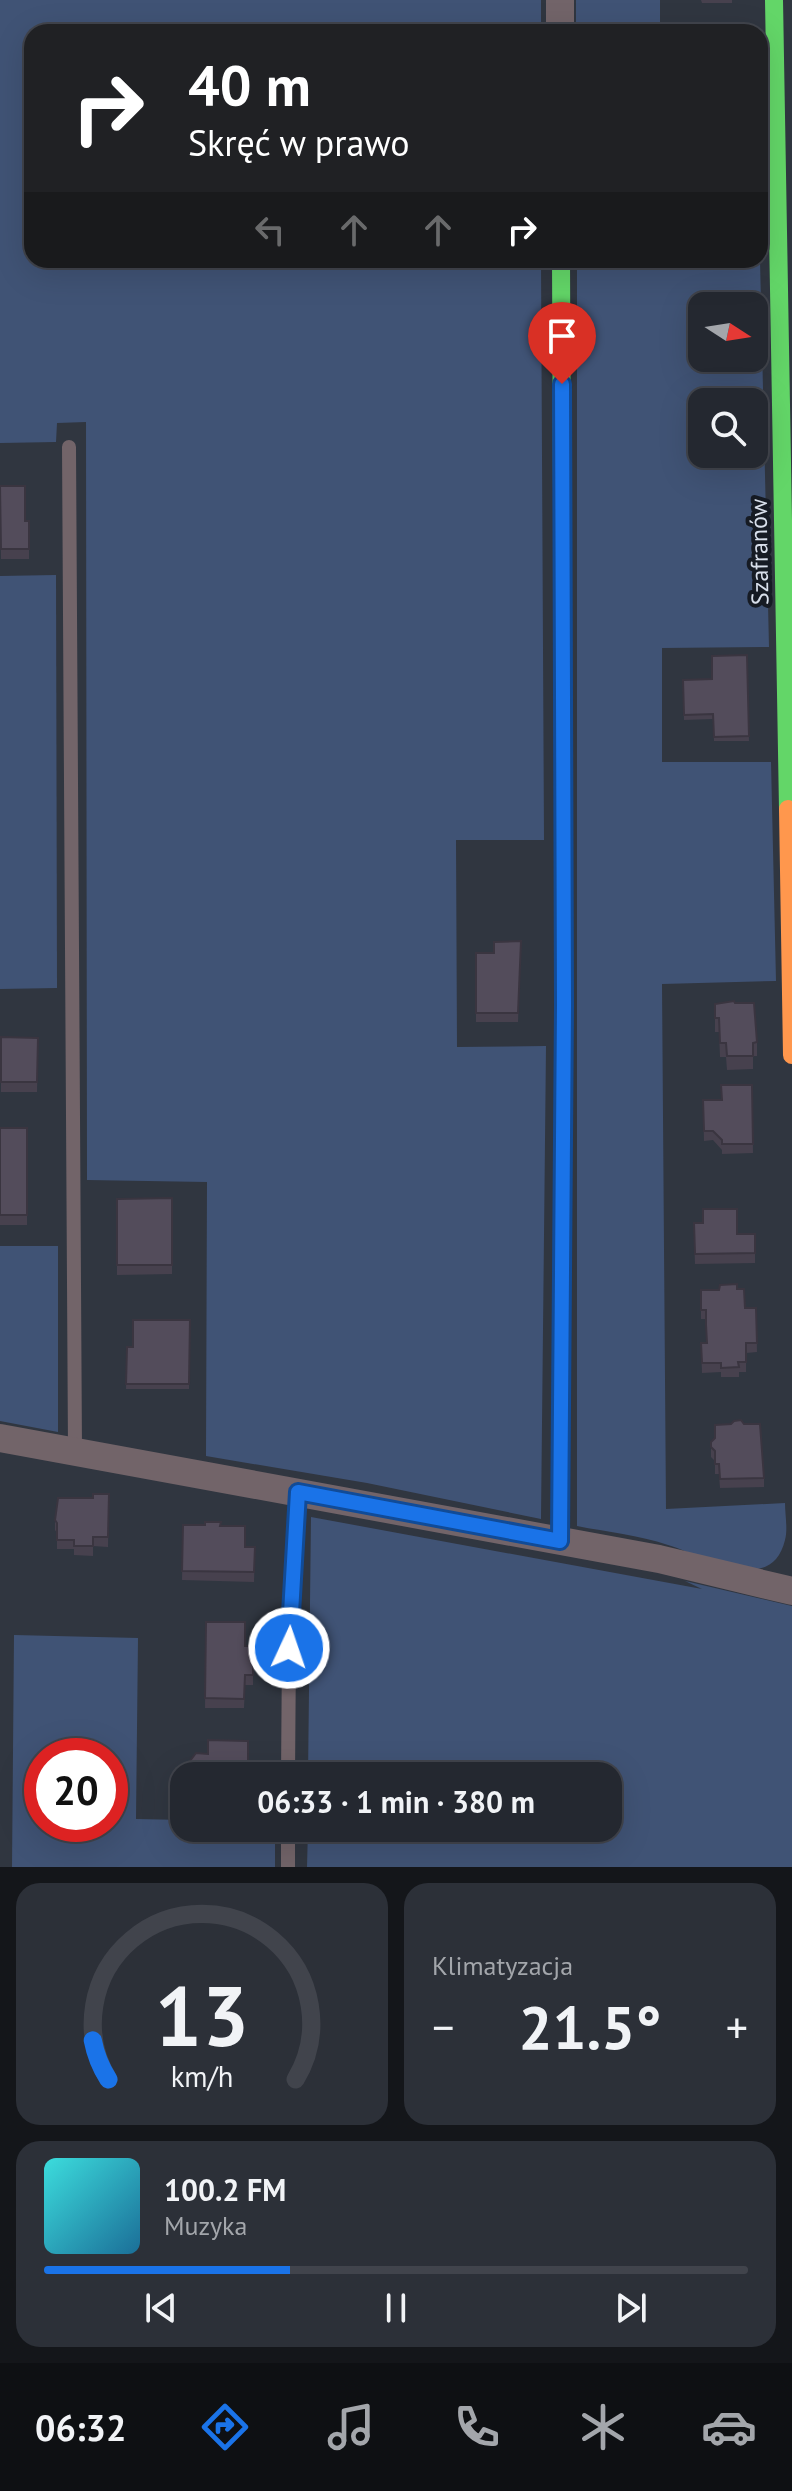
<!DOCTYPE html>
<html lang="pl">
<head>
<meta charset="utf-8">
<style>
  :root { --surface:#242830; --page:#2c3038; --text:#f1f3f6; --muted:#a3a6ab; --line:#41444c; --accent:#1a73e8 }
  body { margin:0; font-family:"PT Sans",sans-serif; background:var(--page); color:var(--text); height:100vh; display:flex; flex-direction:column; font-size:30px; white-space:nowrap }
  * { box-sizing:border-box; margin:0 }
  p { font-size:26px; color:var(--muted) }
  .icon { flex:none; width:44px; height:44px; fill:none; stroke:currentColor; stroke-width:2; stroke-linecap:round; stroke-linejoin:round }
  .map { position:relative; height:1867px; overflow:hidden }
  .side { display:flex; flex-direction:column; gap:16px; padding:16px; background:#14161a; flex:1 }
  .side>* { flex:none }
  .top-card { position:absolute; left:24px; top:24px; width:744px; height:244px; border-radius:24px; box-shadow:0 8px 32px #0002,0 0 0 2px var(--line); background:#202124; color:#fff; overflow:hidden }
  .needle { width:52px; rotate:102deg }
  .buttons { position:absolute; left:688px; top:292px; display:grid; gap:16px }
  .buttons a { display:grid; place-items:center; width:80px; height:80px; border-radius:16px; background:var(--surface); box-shadow:0 8px 32px #0002,0 0 0 2px var(--line); font-size:40px }
  .speed { position:absolute; left:24px; top:1738px; display:flex; gap:16px; font-size:40px; font-weight:700; text-align:center }
  .speed>* { display:grid; place-content:center; width:104px; height:104px; border-radius:50%; background:var(--surface); box-shadow:0 8px 32px #0002,0 0 0 2px var(--line); line-height:1 }
  .speed .limit { border:12px solid #d22; background:#fff; color:#111 }
  .pin { position:absolute; display:grid; place-items:center; width:68px; height:68px; color:#fff; margin:-82px -34px; border-radius:50% 50% 50% 0; rotate:-45deg; box-shadow:0 0 8px #0007 }
  .pin .icon { rotate:45deg }
  .me { position:absolute; width:88px; margin:-44px; rotate:3deg; stroke-linejoin:round; filter:drop-shadow(0 0 6px #0008) }
  .turn { display:flex; align-items:center; gap:28px; height:168px; padding:0 32px; font-size:36px }
  .turn .icon { width:104px; height:104px; stroke-width:2.5 }
  .turn b { display:block; font-size:56px; line-height:68px }
  .lanes { display:flex; align-items:center; height:76px; padding:0 32px; background:#0003; justify-content:center; gap:40px; direction:ltr }
  .lanes .off { opacity:.35 }
  .big { font-size:60px; font-weight:700; line-height:1.1 }
  .side .tile { flex:1; display:flex; flex-direction:column; justify-content:center; gap:12px; min-width:0; padding:0 28px; border-radius:24px; background:var(--page) }
  .side .dial { align-items:center; gap:0 }
  .dial svg { height:208px; overflow:visible; fill:none; stroke:var(--line); stroke-width:7; stroke-linecap:round; text-anchor:middle }
  .dial text { fill:var(--text); stroke:none }
  .song { display:flex; align-items:center; gap:24px }
  .cover { width:96px; height:96px; border-radius:12px; background:linear-gradient(135deg,hsl(180 70% 55%),hsl(200 70% 35%)) }
  .played { height:8px; border-radius:4px; background:linear-gradient(90deg,var(--accent) 35%,var(--line) 35%) }
  .keys { display:flex; justify-content:space-around; direction:ltr }
  .heat { display:flex; justify-content:space-between; align-items:center; font-size:44px; direction:ltr }
  .side .tiles { flex:1; display:grid; gap:16px; grid-template-columns:1fr 1fr }
  .tile:last-child { grid-column:span 2 }
  .trip { position:absolute; left:170px; top:1762px; width:452px; height:80px; border-radius:24px; background:var(--surface); box-shadow:0 8px 32px #0002,0 0 0 2px var(--line); font-weight:700; line-height:80px; text-align:center }
  .tabs { display:flex; height:128px; justify-content:space-around; align-items:center; background:#0e1013; color:var(--muted) }
  .tabs .icon { width:56px; height:56px }
  .tabs .current { color:var(--accent) }
  .tabs b { font-size:36px; color:var(--text) }
  .map>svg:first-child { display:block }
  .green { fill:#405375; fill-rule:evenodd }
  .lines { fill:none; stroke-linecap:round; stroke-linejoin:round }
  .lane { stroke:#726469; stroke-width:14 }
  .street { stroke:#726469; stroke-width:28 }
  .fast { stroke:#63d668; stroke-width:18 }
  .slow { stroke:#ff974d; stroke-width:18 }
  .wall { fill:#47414e }
  .building { fill:#534c5b; stroke:#3a3540; stroke-width:2 }
  .route-casing { stroke:#114b97; stroke-width:20 }
  .route { stroke:#1a73e8; stroke-width:14 }
  .labels { text-anchor:middle; dominant-baseline:central; stroke-width:8; stroke-linejoin:round; paint-order:stroke }
  .street-label { font-size:24px; fill:#d8dfeb; stroke:#161b24 }
</style>
</head>
<body>
<div class="map">
<svg width="792" height="1867" viewBox="0 0 792 1867">
  <rect width="100%" height="100%" fill="#303640"/>
  <g class="green">
    <polygon points="0,0 541,0 541,32 32,32 32,260 541,260 544,840 456,840 457,1047 546,1046 541,1519 367,1483 206,1456 207,1182 87,1180 86,422 57,423 56,442 0,443"/>
    <rect x="576" y="0" width="84" height="32"/>
    <path d="M577 260H760L769 647 662 648V762H771L776 981 662 984 666 1509 785 1503C785 1515 788 1529 785 1540 771 1598 702 1555 668 1545 639 1535 607 1532 577 1526ZM702 306H754V358H702ZM702 402H754V454H702Z"/>
    <polygon points="56,575 57,988 0,989 0,576"/>
    <polygon points="0,1246 58,1246 58,1432 0,1421"/>
    <polygon points="311,1517 702,1589 685,1581 792,1606 792,1867 307,1867 308,1828 608,1828 608,1776 308,1776"/>
    <path d="M14 1635 138 1638 136 1819 184 1820V1828H275V1867H12ZM42 1756H110V1824H42Z"/>
  </g>
  <g class="lines">
    <g class="lane">
      <polyline points="69,447 75,1451"/>
      <polyline points="288,1776 289,1648 298,1492"/>
      <polyline points="288,1867 288,1828"/>
    </g>
    <g class="street">
      <polyline points="560,0 560,32"/>
      <polyline points="0,1438 659,1559 792,1591"/>
    </g>
    <g class="fast">
      <polyline points="774,0 788,809"/>
      <polyline points="561,260 562,490"/>
      <polyline points="560,1541 564,1016"/>
    </g>
    <g class="slow">
      <polyline points="562,490 564,1016"/>
      <polyline points="788,809 792,1055"/>
    </g>
  </g>
  <g class="wall">
    <polygon points="701,0 732,0 732,3 702,3"/>
    <polygon points="0,486 25,521 29,521 29,559 1,559"/>
    <polygon points="747,655 749,741 714,741 713,719 684,720 683,680 712,679"/>
    <polygon points="521,941 518,1022 476,1022 476,953 494,953"/>
    <polygon points="735,1003 757,1042 757,1056 753,1056 753,1069 727,1070 726,1057 720,1057 719,1032 715,1032 715,1004"/>
    <polygon points="1,1037 38,1038 37,1092 1,1092"/>
    <polygon points="752,1085 753,1153 722,1154 722,1150 713,1140 704,1141 703,1100 722,1100"/>
    <rect x="0" y="1128" width="27" height="97"/>
    <polygon points="172,1198 172,1274 117,1275 117,1199"/>
    <polygon points="694,1233 755,1234 755,1263 695,1264"/>
    <polygon points="737,1289 745,1308 756,1308 757,1352 746,1353 746,1372 739,1372 739,1377 721,1377 721,1372 702,1373 701,1343 706,1343 706,1319 701,1319 701,1290"/>
    <polygon points="190,1320 189,1389 126,1389 127,1347 133,1347"/>
    <polygon points="711,1442 764,1478 764,1487 720,1488 719,1474 715,1474 715,1461 711,1457"/>
    <polygon points="109,1494 108,1547 93,1546 93,1556 74,1555 74,1549 57,1549 57,1533 55,1530 55,1520 93,1498"/>
    <polygon points="183,1525 220,1526 245,1547 255,1547 254,1582 182,1580"/>
    <polygon points="206,1622 245,1646 253,1646 253,1685 245,1685 244,1708 205,1708"/>
    <polygon points="190,1761 248,1768 252,1776 190,1776"/>
  </g>
  <g class="building">
    <polygon points="0,486 25,486 25,521 29,521 29,549 1,549"/>
    <polygon points="747,655 749,736 714,737 713,714 684,715 683,680 712,679 712,656"/>
    <polygon points="521,941 518,1013 476,1013 476,953 494,953 494,942"/>
    <polygon points="734,1001 735,1003 754,1003 757,1042 753,1043 753,1056 727,1056 726,1043 720,1043 719,1018 715,1018 715,1004"/>
    <polygon points="1,1037 38,1038 37,1082 1,1082"/>
    <polygon points="721,1085 752,1085 753,1144 722,1144 722,1140 713,1131 704,1131 703,1100 722,1100"/>
    <rect x="0" y="1128" width="27" height="87"/>
    <polygon points="172,1198 172,1265 117,1265 117,1199"/>
    <polygon points="703,1209 737,1209 737,1234 755,1234 755,1253 695,1254 694,1223 703,1223"/>
    <polygon points="737,1284 737,1289 744,1289 745,1308 756,1308 757,1343 746,1343 746,1362 738,1362 739,1367 721,1368 721,1363 702,1363 701,1343 707,1343 706,1325 706,1310 701,1310 701,1290 719,1290 720,1285"/>
    <polygon points="133,1320 190,1320 189,1384 126,1384 127,1347 133,1347"/>
    <polygon points="741,1420 744,1424 760,1424 764,1478 720,1479 719,1464 715,1464 715,1451 711,1447 711,1442 715,1438 715,1425 731,1424 734,1421"/>
    <polygon points="93,1494 109,1494 108,1537 93,1537 93,1546 74,1546 74,1540 57,1540 57,1523 55,1520 58,1498 93,1498"/>
    <polygon points="205,1522 221,1522 220,1526 245,1526 245,1547 255,1547 254,1572 182,1571 183,1525 205,1525"/>
    <polygon points="206,1622 245,1622 245,1646 253,1646 253,1675 245,1675 244,1699 205,1698"/>
    <polygon points="208,1740 248,1741 248,1768 252,1768 252,1776 196,1776 190,1768 190,1761 196,1753 208,1754"/>
  </g>
  <g class="lines">
    <g class="route-casing">
      <polyline id="route" points="289,1648 298,1492 560,1541 564,1005 562,384"/>
    </g>
    <use href="#route" class="route"/>
  </g>
  <g class="labels">
    <g class="street-label">
      <text transform="translate(759 552) rotate(-91)">Szafranów</text>
    </g>
  </g>
</svg>
<div class="buttons">
<a><svg class="needle" viewBox="-14 -14 28 28"><path d="M0-13l5 13h-10z" fill="#e53935"/><path d="M0 13l5-13h-10z" fill="#a3a6ab"/></svg></a>
<a><svg class="icon" aria-label="search" viewBox="0 0 24 24"><circle cx="10" cy="10" r="6"/><path d="M15 15l6 6"/></svg></a>
</div>
<div class="speed"><div class="limit">20</div></div>
<div class="pin" style="left:562px;top:384px;background:#d93025"><svg class="icon" aria-label="arrive" viewBox="0 0 24 24"><path d="M6 21V4h12l-3 4 3 4H6"/></svg></div>
<svg class="me" style="left:289px;top:1648px" viewBox="-20 -20 40 40"><circle r="17" fill="#1a73e8" stroke="#fff" stroke-width="3"/><path d="M0-11L8 9 0 5-8 9z" fill="#fff"/></svg>
<div class="trip">06:33 · 1 min · 380 m</div>
<div class="top-card">
<div class="turn"><svg class="icon" aria-label="right" viewBox="0 0 24 24"><path d="M7 20v-9h11M14 6l5 5-5 5"/></svg><div><b>40 m</b>Skręć w prawo</div></div>
<div class="lanes"><svg class="icon off" aria-label="left" viewBox="0 0 24 24"><path d="M17 20v-9H6M10 6l-5 5 5 5"/></svg><svg class="icon off" aria-label="ahead" viewBox="0 0 24 24"><path d="M12 20V5M6 11l6-6 6 6"/></svg><svg class="icon off" aria-label="ahead" viewBox="0 0 24 24"><path d="M12 20V5M6 11l6-6 6 6"/></svg><svg class="icon" aria-label="right" viewBox="0 0 24 24"><path d="M7 20v-9h11M14 6l5 5-5 5"/></svg></div>
</div>
</div>
<section class="side">
<div class="tiles">
<div class="tile dial"><svg viewBox="0 0 100 80">
<path d="M14 69A42 42 0 1 1 86 69"/>
<path d="M14 69A42 42 0 0 1 8 54" stroke="#1a73e8"/>
<text x="50" y="56" font-size="32" font-weight="700">13</text>
<text x="50" y="72" font-size="11">km/h</text>
</svg></div>
<div class="tile"><p>Klimatyzacja</p>
<div class="heat"><a>−</a><b class="big">21.5°</b><a>+</a></div>
</div>
<div class="tile">
<div class="song"><i class="cover"></i><div><b>100.2 FM</b><p>Muzyka</p></div></div>
<div class="played"></div>
<div class="keys"><svg class="icon" aria-label="previous" viewBox="0 0 24 24"><path d="M18 5L8 12l10 7zM5 5v14"/></svg><svg class="icon" aria-label="pause" viewBox="0 0 24 24"><path d="M8 5v14M16 5v14"/></svg><svg class="icon" aria-label="next" viewBox="0 0 24 24"><path d="M6 5l10 7-10 7zM19 5v14"/></svg></div>
</div>
</div>
</section>
<nav class="tabs">
<b>06:32</b>
<svg class="icon current" aria-label="directions" viewBox="0 0 24 24"><path d="M12 3l9 9-9 9-9-9zM9 14v-3h6M13 9l2 2-2 2"/></svg>
<svg class="icon" aria-label="music" viewBox="0 0 24 24"><path d="M9 18V5l10-2v13"/><circle cx="6" cy="18" r="3"/><circle cx="16" cy="16" r="3"/></svg>
<svg class="icon" aria-label="phone" viewBox="0 0 24 24"><path d="M5 4h4l2 5-3 2q2 4 5 5l2-3 5 2v4C11 20 4 13 5 4z"/></svg>
<svg class="icon" aria-label="climate" viewBox="0 0 24 24"><path d="M12 3v18M4 7l16 10M4 17L20 7"/></svg>
<svg class="icon" aria-label="car" viewBox="0 0 24 24"><path d="M5 17H2v-5l4-1 3-4h7l3 4 3 1v5h-3M9 17h6M6 11h13"/><circle cx="7" cy="17" r="2"/><circle cx="17" cy="17" r="2"/></svg>
</nav>
</body>
</html>
